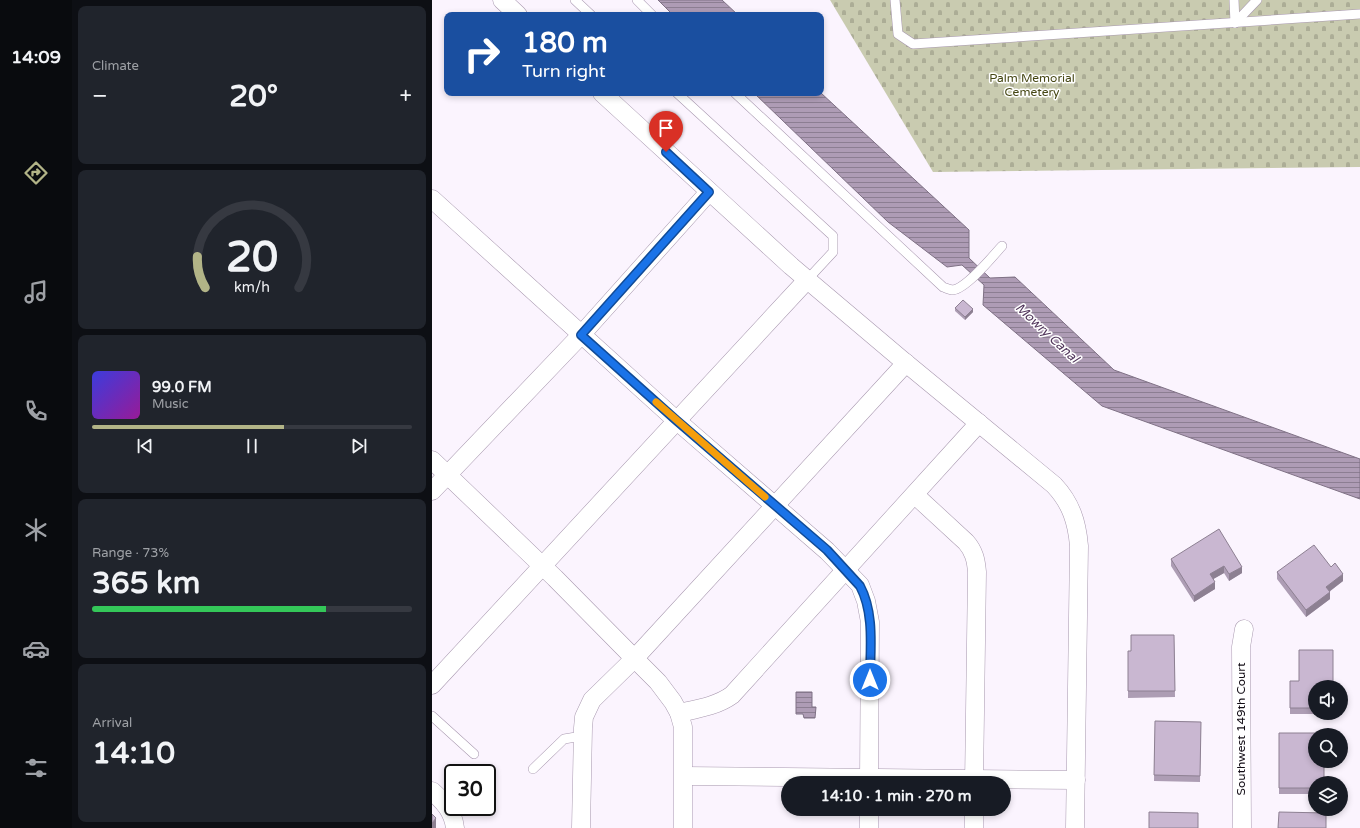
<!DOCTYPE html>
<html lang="en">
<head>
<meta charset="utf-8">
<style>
  :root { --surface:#171b24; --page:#20242c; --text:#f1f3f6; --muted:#9ea1a6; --line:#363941; --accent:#b2b487 }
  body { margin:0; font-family:"Varela Round",sans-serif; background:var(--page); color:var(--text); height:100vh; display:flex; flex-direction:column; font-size:15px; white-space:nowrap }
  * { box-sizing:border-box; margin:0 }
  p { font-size:13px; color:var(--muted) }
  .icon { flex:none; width:22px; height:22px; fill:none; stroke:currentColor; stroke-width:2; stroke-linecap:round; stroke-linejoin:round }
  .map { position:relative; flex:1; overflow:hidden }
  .drawer { display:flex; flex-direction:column; gap:6px; padding:6px; background:#0d0f14; width:360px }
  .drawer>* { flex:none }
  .top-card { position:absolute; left:12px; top:12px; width:380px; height:84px; border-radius:8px; box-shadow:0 2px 6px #0003; background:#1a4fa0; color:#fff; overflow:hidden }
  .tools { position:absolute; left:876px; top:680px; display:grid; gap:8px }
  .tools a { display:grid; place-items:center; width:40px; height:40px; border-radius:50%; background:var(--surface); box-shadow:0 2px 6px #0003; font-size:20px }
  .speed { position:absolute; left:12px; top:764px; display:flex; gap:8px; font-size:20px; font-weight:700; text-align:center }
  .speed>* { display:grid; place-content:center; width:52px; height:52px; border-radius:50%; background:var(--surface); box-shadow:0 2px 6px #0003; line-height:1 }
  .speed .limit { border:2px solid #111; border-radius:6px; background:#fff; color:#111 }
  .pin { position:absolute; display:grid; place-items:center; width:34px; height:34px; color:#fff; margin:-41px -17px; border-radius:50% 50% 50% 0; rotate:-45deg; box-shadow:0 0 4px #0007 }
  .pin .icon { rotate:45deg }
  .me { position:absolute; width:44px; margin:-22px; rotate:0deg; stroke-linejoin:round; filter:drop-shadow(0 0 3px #0008) }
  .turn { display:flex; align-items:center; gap:14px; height:84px; padding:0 12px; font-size:18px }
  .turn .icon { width:52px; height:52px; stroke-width:2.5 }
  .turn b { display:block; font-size:28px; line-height:34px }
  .big { font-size:30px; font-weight:700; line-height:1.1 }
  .drawer .tile { flex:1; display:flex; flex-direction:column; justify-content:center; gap:6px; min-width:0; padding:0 14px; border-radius:8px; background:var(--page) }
  .drawer .dial { align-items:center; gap:0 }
  .dial svg { height:104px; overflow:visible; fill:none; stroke:var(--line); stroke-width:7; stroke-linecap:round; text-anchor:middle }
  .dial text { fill:var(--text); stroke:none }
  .song { display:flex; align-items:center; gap:12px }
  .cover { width:48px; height:48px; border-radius:6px; background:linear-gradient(135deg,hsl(240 70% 55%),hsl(300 70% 35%)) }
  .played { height:4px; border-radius:2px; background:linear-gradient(90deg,var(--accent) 60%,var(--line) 60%) }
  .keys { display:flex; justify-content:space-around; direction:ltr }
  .heat { display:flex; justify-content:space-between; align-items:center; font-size:22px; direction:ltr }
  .charge { height:6px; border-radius:3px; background:linear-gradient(90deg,#34c759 73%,var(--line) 0) }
  .trip { position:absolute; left:349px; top:776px; width:230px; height:40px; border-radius:20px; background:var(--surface); box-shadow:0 2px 6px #0003; font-weight:700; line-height:40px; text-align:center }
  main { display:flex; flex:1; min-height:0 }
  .tabs { display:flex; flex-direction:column; width:72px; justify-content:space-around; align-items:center; background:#090b0e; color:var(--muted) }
  .tabs .icon { width:28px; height:28px }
  .tabs .current { color:var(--accent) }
  .tabs b { font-size:18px; color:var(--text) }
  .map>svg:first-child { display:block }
  .cemetery { fill:url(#cemetery-stones) }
  .water { fill:url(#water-rules); stroke:#7f7185 }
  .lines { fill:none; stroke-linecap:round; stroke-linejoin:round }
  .service-casing { stroke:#a898af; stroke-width:10 }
  .minor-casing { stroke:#a898af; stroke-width:19 }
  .service { stroke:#fff; stroke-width:9 }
  .minor { stroke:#fff; stroke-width:18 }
  .wall { fill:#ad9db4 }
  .shaded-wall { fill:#8d8092 }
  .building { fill:#c9b7d1; stroke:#8d8092 }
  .route-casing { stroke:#114b97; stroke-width:10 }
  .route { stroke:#1a73e8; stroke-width:7 }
  .slow { stroke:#f59e0b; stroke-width:7 }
  .labels { text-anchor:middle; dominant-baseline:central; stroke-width:3; stroke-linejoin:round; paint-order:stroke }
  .park-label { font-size:12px; fill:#464714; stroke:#fff }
  .street-label { font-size:12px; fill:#110c14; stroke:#fff }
  .water-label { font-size:13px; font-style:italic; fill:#52375c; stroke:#fff }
</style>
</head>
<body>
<main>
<nav class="tabs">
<b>14:09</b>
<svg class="icon current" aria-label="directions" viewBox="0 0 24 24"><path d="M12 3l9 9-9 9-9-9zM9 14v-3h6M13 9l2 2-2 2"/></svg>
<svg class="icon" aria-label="music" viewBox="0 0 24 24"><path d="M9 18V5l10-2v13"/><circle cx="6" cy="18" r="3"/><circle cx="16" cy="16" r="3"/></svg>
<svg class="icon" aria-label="phone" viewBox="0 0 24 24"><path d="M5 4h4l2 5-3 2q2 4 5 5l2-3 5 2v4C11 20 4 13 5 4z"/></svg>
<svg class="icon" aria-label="climate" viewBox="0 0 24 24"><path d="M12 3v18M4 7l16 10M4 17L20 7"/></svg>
<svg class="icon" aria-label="car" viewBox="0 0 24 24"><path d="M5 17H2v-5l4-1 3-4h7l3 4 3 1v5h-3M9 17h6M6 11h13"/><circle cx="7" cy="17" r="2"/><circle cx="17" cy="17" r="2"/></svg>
<svg class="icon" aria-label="filters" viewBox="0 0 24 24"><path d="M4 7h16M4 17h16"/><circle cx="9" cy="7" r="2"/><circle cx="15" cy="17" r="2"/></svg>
</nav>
<section class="drawer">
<div class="tile"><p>Climate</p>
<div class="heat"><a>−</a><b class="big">20°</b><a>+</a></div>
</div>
<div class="tile dial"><svg viewBox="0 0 100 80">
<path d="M14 69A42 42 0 1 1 86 69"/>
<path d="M14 69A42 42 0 0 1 8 45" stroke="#b2b487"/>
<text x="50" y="56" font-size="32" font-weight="700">20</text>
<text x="50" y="72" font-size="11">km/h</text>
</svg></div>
<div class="tile">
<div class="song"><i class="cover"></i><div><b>99.0 FM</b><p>Music</p></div></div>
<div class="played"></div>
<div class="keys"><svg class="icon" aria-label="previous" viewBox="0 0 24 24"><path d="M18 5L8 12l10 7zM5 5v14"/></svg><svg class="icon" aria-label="pause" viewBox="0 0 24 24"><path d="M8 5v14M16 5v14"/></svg><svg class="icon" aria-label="next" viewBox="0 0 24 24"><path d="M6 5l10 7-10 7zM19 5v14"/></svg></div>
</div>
<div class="tile"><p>Range · 73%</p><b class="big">365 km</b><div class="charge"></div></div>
<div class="tile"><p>Arrival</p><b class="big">14:10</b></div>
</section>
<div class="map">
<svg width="928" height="828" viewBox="0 0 928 828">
  <defs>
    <pattern id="cemetery-stones" width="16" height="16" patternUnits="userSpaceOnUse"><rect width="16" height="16" fill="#c9cbb0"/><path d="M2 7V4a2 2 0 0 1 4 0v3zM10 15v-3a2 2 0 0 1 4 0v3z" fill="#acad96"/></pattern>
    <pattern id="water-rules" width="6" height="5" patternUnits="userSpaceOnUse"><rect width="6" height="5" fill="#ae9cb5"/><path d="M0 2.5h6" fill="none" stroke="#8c7e92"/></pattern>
  </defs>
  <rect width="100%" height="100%" fill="#fbf4fe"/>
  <polygon class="cemetery" points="398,0 928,0 928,167 501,172"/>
  <g class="water">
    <polygon points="226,0 290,0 306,15 241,15"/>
    <polygon points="322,93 389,93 537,230 537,258 558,278 583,277 682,370 928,459 928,499 670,406 551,305 552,285 530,265 515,267 456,222"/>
    <polygon points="364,692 380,692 380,707 384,707 383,718 372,718 371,714 364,714"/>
  </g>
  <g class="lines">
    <g class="service-casing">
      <g id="service">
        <polyline points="143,0 159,15"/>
        <polyline points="205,0 220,15"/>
        <polyline points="463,0 466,34 481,44 928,14"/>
        <polyline points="802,0 803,23"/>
        <polyline points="803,23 825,0"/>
        <polyline points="245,93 401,236 401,252 375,280"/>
        <path d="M303 93 511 287C514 288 518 290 521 290 535 288 560 257 570 246"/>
        <polyline points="0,716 42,754"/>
        <polyline points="101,769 132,739 150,736"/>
      </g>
    </g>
    <g class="minor-casing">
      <g id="minor">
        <polyline points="70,0 86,15"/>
        <path d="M170 93 359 266 469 359 622 485C639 503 645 522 647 546L643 828"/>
        <polyline points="0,199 244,420 395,551 428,585 434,601 438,622 437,783"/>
        <polyline points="0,460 123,578 196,652 226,682 241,702 247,713 251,727 251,828"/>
        <polyline points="0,491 149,335 277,192"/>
        <path d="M483 495 534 542C542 551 544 560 545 572L542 783"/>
        <polyline points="0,685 375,280"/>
        <path d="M247 713C265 709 285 706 300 695L547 423"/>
        <polyline points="252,776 644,780"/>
        <path d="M0 791C12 802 21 811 23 828"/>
        <polyline points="149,828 151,728 152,717 160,700 202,659 474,363"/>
        <polyline points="437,828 437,809"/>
        <polyline points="542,828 542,809"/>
        <polyline points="810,828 809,647 812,629"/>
      </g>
    </g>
    <use href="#service" class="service"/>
    <use href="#minor" class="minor"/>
  </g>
  <g class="wall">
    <polygon points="523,308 541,312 533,320 523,311"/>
    <polygon points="739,559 810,567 810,573 797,581 792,573 781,579 783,589 762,602 739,566"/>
    <polygon points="899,567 911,581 897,592 898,599 874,617 845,579 845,572"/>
    <polygon points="742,635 743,697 696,698 696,651 699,651"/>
    <polygon points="858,681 867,681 883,687 883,713 901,713 901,714 858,714"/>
    <polygon points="723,721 769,722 768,782 722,781"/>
    <polygon points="847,733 883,783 883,794 847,794"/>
  </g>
  <g class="shaded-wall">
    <polygon points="541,309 541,312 533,320 533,317"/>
    <polygon points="792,566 792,573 778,581 778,574"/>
    <polygon points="810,567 810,573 797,581 797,574"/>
    <polygon points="911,574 911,581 894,594 894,587"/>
    <polygon points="783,582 783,589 762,602 762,596"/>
    <polygon points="898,592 898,599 874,617 874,610"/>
    <polygon points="4,818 4,828 0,828 0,823"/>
  </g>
  <g class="building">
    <polygon points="531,300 541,309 533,317 523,308"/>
    <polygon points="787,529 810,567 797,574 792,566 778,574 783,582 762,596 739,559"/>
    <polygon points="882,545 899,567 903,563 911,574 894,587 898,592 874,610 845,572"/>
    <polygon points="699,635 742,635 743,691 696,691 696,651 699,651"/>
    <polygon points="867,650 901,650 901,687 883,687 883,708 858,708 858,681 867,681"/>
    <polygon points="723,721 769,722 768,776 722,775"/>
    <polygon points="847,733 892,733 892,735 883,735 883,761 892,761 892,783 883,783 883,788 847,788"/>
    <polygon points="717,812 766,813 766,828 717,828"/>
    <polygon points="847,812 894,813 894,828 846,828"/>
    <polygon points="0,814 4,818 0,823"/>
  </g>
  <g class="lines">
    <g class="route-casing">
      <path id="route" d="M234 152 277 192 149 335 244 420 395 550 428 586C443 614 438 650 438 680"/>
    </g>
    <use href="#route" class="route"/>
    <polyline class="slow" points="224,402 333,497"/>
  </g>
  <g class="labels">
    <g class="park-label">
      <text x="600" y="78">Palm Memorial<tspan x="600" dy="14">Cemetery</tspan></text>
    </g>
    <g class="street-label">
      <text transform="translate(809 729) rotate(-90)">Southwest 149th Court</text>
    </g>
    <g class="water-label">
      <text transform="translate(615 333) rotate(43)">Mowry Canal</text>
    </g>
  </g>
</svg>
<div class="tools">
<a><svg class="icon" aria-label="sound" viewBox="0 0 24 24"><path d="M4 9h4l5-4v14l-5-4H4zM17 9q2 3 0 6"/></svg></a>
<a><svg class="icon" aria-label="search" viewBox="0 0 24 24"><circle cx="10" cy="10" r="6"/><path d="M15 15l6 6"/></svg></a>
<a><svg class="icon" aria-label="layers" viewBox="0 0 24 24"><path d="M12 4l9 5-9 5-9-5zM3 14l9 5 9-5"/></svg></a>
</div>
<div class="speed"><div class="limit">30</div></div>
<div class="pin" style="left:234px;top:152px;background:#d93025"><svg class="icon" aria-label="arrive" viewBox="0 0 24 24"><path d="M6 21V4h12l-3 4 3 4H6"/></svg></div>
<svg class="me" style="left:438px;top:680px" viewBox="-20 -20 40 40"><circle r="17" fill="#1a73e8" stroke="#fff" stroke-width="3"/><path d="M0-11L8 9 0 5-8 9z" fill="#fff"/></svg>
<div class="trip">14:10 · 1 min · 270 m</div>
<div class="top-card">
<div class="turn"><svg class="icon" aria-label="right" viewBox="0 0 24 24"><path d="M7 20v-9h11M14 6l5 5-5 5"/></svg><div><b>180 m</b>Turn right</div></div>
</div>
</div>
</main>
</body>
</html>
